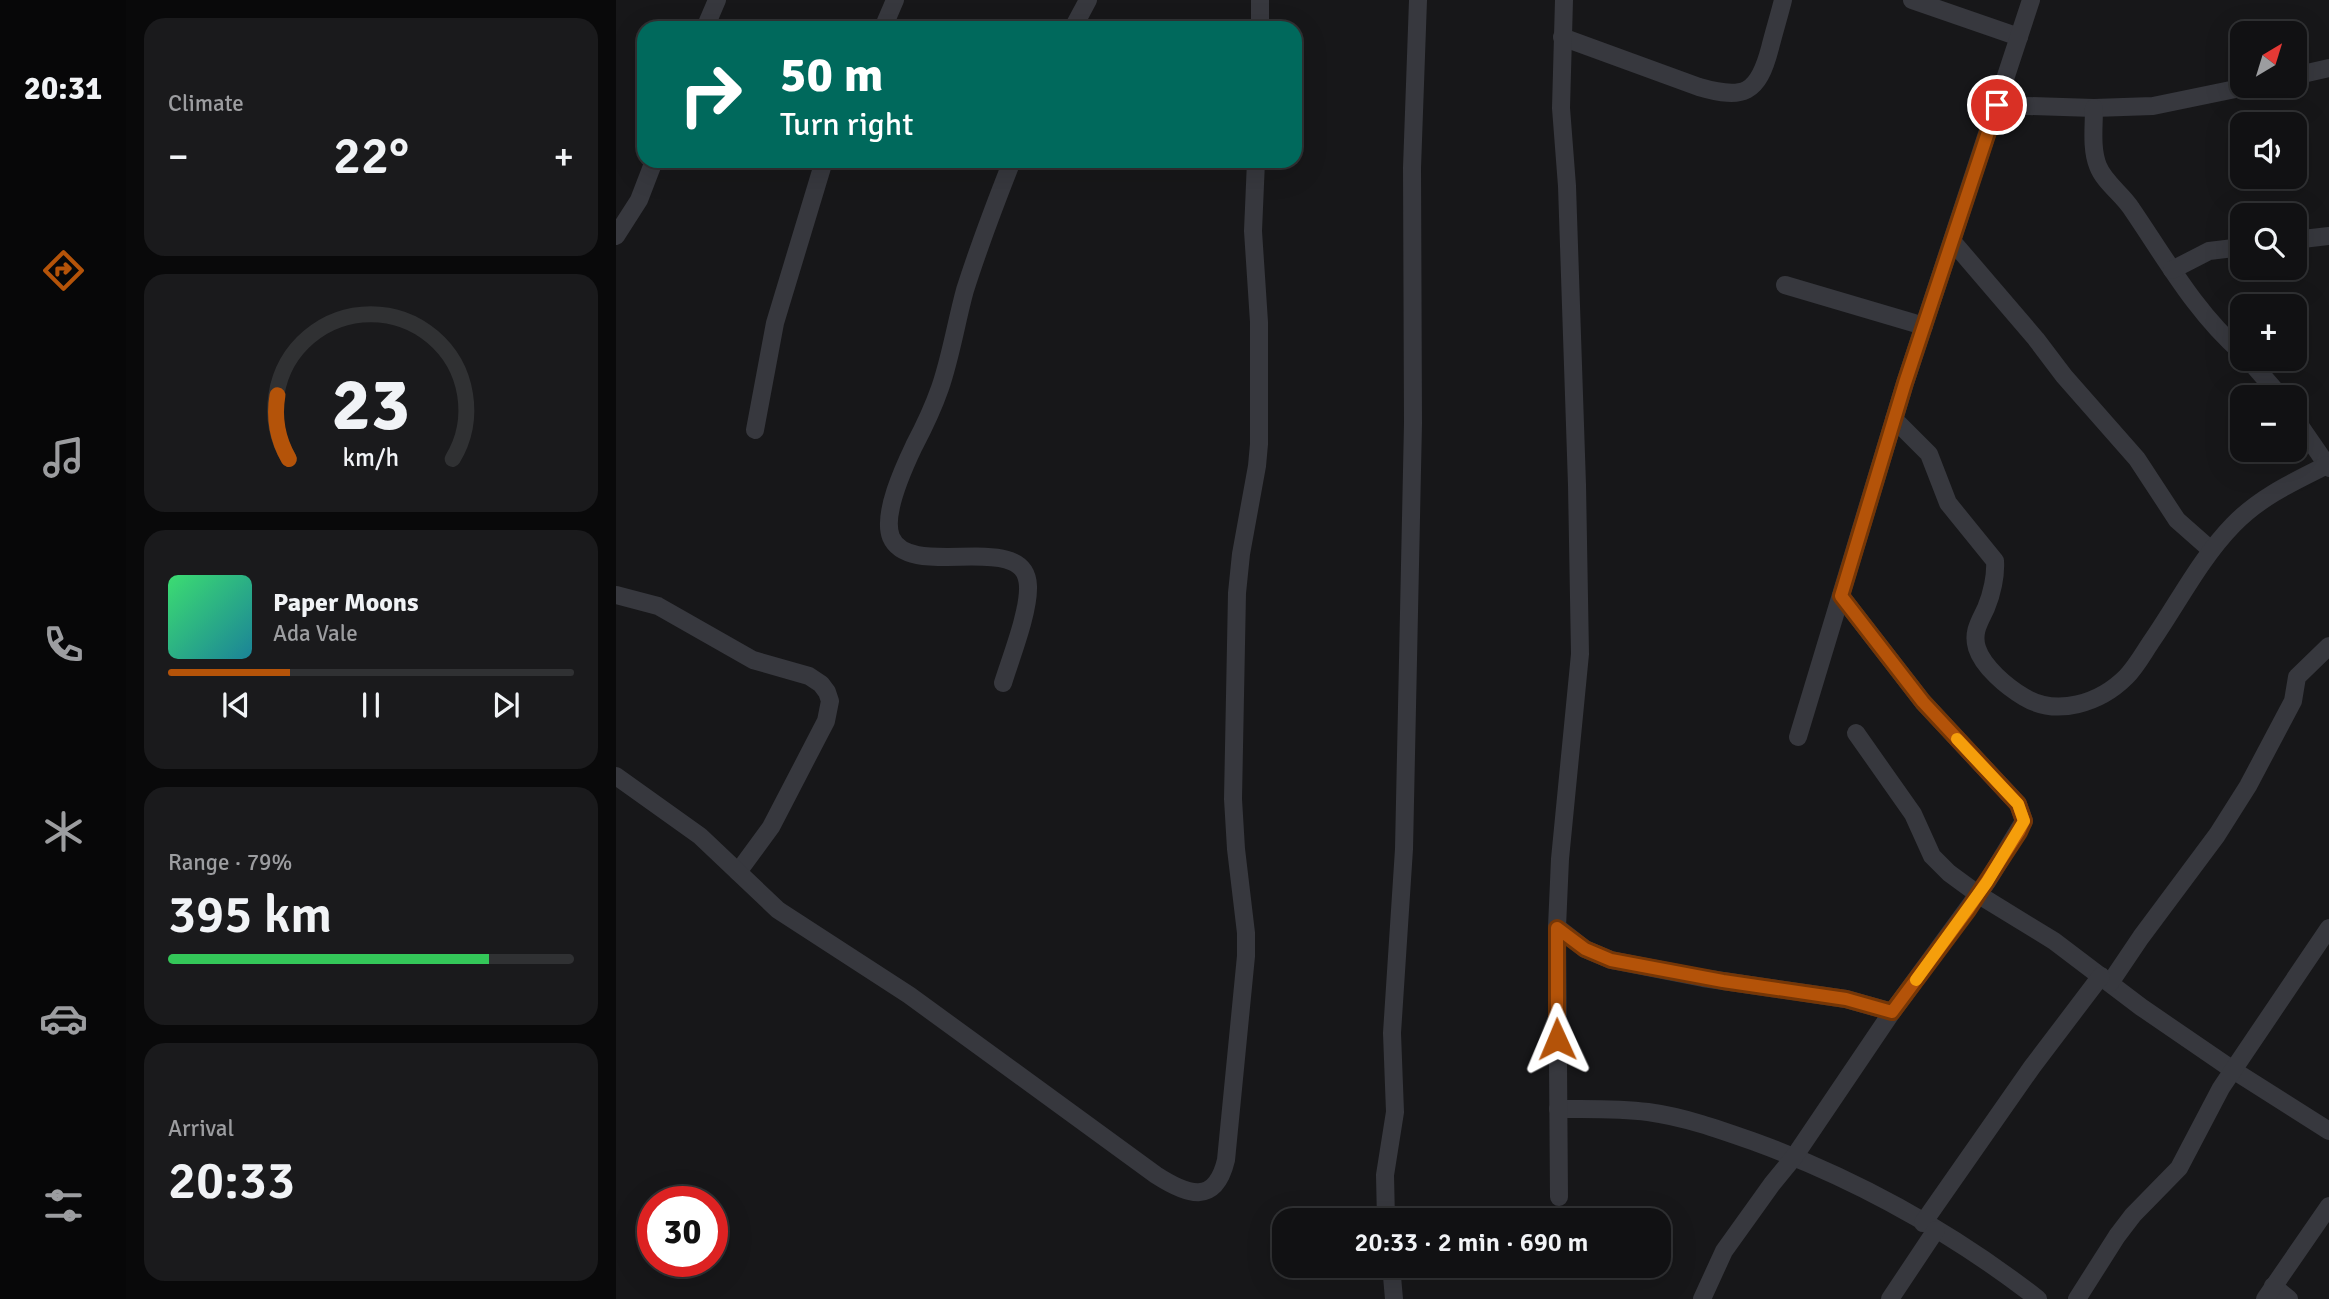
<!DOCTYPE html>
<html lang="en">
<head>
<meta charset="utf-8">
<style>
  :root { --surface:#111113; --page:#1a1a1c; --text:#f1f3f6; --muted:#9c9da0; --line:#303133; --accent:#b45309 }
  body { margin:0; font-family:Signika,sans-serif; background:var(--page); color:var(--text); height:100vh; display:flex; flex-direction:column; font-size:26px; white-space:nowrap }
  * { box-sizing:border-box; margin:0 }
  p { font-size:23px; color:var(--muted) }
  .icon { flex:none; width:38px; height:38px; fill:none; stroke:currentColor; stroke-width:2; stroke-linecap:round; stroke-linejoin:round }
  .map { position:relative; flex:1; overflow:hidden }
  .drawer { display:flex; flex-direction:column; gap:18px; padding:18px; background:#09090a; width:490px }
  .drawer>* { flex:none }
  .top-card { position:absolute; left:21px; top:21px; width:665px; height:147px; border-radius:21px; box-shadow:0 7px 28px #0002,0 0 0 2px var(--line); background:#00695c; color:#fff; overflow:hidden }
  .needle { width:46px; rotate:38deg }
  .buttons { position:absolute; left:1614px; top:21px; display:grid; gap:14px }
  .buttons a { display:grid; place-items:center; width:77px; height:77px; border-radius:14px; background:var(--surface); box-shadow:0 7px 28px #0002,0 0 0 2px var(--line); font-size:35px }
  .speed { position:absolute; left:21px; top:1186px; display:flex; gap:14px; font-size:35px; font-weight:700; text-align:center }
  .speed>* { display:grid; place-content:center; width:91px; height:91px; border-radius:50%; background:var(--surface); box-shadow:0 7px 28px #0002,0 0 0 2px var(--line); line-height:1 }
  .speed .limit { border:10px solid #d22; background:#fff; color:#111 }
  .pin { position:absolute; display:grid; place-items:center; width:60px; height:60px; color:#fff; margin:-30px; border:4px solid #fff; border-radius:50%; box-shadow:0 2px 7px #0007 }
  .me { position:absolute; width:77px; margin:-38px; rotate:359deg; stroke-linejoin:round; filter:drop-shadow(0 0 5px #0008) }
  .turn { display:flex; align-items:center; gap:24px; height:147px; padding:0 28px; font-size:32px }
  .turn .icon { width:91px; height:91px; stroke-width:2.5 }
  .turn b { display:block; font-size:49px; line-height:60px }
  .big { font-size:52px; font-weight:600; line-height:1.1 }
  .drawer .widget { flex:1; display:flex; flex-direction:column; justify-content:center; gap:10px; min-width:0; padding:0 24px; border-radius:21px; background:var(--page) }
  .drawer .dial { align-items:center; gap:0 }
  .dial svg { height:182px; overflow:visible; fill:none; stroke:var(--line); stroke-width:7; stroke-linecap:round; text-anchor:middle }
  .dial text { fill:var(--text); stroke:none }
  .song { display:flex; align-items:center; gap:21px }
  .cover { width:84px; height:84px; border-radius:10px; background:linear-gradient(135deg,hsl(140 70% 55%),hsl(190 70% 35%)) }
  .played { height:7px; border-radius:4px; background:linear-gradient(90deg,var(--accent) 30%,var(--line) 30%) }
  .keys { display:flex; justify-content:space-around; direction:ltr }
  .heat { display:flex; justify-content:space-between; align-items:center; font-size:38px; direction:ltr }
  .charge { height:10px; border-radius:5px; background:linear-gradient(90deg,#34c759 79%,var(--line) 0) }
  .trip { position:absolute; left:656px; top:1208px; width:399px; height:70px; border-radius:21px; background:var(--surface); box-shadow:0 7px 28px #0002,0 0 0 2px var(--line); font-weight:600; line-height:70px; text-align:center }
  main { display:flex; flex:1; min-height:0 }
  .dock { display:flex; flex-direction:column; width:126px; justify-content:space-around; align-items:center; background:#070708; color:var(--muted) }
  .dock .icon { width:49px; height:49px }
  .dock .active { color:var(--accent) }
  .dock b { font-size:32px; color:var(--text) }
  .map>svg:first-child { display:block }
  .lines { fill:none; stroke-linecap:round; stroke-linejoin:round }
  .minor { stroke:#37383e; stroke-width:18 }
  .route-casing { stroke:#753606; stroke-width:18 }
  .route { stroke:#b45309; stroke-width:12 }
  .slow { stroke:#f59e0b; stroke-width:12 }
</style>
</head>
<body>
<main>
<nav class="dock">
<b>20:31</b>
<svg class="icon active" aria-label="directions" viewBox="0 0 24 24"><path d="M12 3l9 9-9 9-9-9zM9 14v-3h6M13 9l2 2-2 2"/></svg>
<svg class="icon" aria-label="music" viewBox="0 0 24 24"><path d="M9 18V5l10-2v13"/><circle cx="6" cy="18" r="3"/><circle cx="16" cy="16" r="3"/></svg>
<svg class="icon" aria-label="phone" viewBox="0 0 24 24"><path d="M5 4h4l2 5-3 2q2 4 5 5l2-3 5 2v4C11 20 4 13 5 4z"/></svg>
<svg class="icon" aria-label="climate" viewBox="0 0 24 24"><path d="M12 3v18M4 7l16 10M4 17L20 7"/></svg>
<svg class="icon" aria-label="car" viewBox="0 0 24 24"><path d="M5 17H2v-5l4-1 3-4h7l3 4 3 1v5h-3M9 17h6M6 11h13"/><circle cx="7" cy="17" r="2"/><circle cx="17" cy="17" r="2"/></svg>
<svg class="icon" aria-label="filters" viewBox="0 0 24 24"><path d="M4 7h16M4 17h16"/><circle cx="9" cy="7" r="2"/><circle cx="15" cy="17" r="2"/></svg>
</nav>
<section class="drawer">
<div class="widget"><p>Climate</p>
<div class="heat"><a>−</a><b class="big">22°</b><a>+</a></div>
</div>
<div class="widget dial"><svg viewBox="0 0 100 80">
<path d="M14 69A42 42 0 1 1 86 69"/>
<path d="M14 69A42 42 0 0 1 9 41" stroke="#b45309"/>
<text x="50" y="56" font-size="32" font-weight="700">23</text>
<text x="50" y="72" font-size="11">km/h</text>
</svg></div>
<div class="widget">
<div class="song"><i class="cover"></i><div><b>Paper Moons</b><p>Ada Vale</p></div></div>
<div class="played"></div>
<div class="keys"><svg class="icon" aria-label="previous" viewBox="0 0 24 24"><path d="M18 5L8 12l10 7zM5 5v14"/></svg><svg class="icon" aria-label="pause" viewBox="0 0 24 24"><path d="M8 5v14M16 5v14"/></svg><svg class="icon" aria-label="next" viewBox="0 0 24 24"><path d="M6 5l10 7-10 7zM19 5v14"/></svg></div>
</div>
<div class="widget"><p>Range · 79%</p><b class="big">395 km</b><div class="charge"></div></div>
<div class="widget"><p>Arrival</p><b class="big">20:33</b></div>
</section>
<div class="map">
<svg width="1713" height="1299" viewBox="0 0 1713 1299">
  <rect width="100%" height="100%" fill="#171719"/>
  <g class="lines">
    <g class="minor">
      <polyline points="1296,0 1403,37"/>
      <polyline points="89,28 101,0"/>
      <polyline points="267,28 279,0"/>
      <polyline points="457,28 472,0"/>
      <polyline points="644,28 644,0"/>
      <path d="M946 37 1083 87C1128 100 1142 94 1154 48 1158 32 1163 16 1167 0"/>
      <polyline points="1678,76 1713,68"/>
      <polyline points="1381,105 1478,108 1537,106 1634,86"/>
      <path d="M1478 108C1478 126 1475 149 1482 166 1488 182 1506 194 1515 208 1550 259 1579 312 1626 353"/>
      <polyline points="0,236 23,200 38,161"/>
      <polyline points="1678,240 1713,236"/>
      <polyline points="1337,242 1420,339 1448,376 1521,459 1561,520 1595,550"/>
      <polyline points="1556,270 1593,251 1626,247"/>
      <polyline points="1169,285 1308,326"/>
      <polyline points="1632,359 1665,397"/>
      <polyline points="1678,417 1713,468"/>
      <path d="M1278 419 1313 454 1332 503 1379 561C1380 575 1376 594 1370 608 1364 621 1356 632 1361 648 1367 667 1391 687 1408 697 1441 717 1484 703 1510 677 1520 667 1527 654 1535 642 1562 603 1584 559 1617 525 1644 497 1677 482 1711 465"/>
      <polyline points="139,430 159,323 208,161"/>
      <polyline points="0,595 42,606 137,660 193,676 205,684 211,692 214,701 210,721 155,827 122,872"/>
      <path d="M387 683C395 657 413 612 412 586 410 528 294 582 275 537 266 514 288 467 298 446 308 427 317 408 324 388 335 356 340 323 349 290 363 246 379 204 396 161"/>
      <polyline points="1240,733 1297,814 1316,856 1333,873 1363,895 1438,941 1525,1007 1617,1070 1713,1131"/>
      <polyline points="1182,737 1289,383 1415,0"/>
      <path d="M0 776 84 836 162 910 293 995 540 1175C571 1195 599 1206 610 1160L630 956V933L620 849 617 799 621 593 625 554 641 466 643 444V322L637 231 640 161"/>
      <polyline points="941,927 969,949 995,960 1087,978 1230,999 1276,1012"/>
      <polyline points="1494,983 1525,937 1601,835 1632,786 1677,701 1681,677 1713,646"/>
      <path d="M942 1109C972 1109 1002 1108 1032 1112 1069 1117 1105 1130 1139 1142 1240 1179 1337 1233 1422 1299"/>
      <polyline points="943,1197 941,927 944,859 964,654 961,485 951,186 945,108 948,0"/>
      <polyline points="770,1220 769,1175 779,1112 776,1033 788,849 797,423 796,168 802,0"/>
      <polyline points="1307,1223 1416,1067 1485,976"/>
      <polyline points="775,1265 778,1299"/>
      <polyline points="1657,1286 1673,1299"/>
      <polyline points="1086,1299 1108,1251 1156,1184 1178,1157 1276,1012 1371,882 1408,821 1402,804 1307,702 1225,596"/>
      <polyline points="1274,1299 1320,1230"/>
      <polyline points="1461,1299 1501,1236 1517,1215 1563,1168 1605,1088 1713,928"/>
      <polyline points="1649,1299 1713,1206"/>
    </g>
  </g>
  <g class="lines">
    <g class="route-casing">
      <polyline id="route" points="941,1039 941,928 969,949 995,960 1107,981 1230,999 1276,1012 1352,910 1403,832 1408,821 1402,804 1307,702 1225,596 1289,383 1381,105"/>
    </g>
    <use href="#route" class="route"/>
    <polyline class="slow" points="1300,980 1371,882 1408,821 1402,804 1341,739"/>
  </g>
</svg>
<div class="buttons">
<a><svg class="needle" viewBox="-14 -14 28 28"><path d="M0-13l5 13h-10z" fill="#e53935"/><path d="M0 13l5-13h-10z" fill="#9c9da0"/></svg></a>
<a><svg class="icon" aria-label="sound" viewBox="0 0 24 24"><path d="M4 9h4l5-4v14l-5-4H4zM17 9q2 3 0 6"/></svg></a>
<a><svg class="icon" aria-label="search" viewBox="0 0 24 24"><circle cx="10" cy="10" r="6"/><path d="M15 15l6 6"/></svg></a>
<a>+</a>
<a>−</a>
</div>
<div class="speed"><div class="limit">30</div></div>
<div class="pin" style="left:1381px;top:105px;background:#d93025"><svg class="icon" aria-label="arrive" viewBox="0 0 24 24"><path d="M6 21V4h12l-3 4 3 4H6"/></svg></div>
<svg class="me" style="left:941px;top:1039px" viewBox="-20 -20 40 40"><path d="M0-17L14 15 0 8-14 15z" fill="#b45309" stroke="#fff" stroke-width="4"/></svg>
<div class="trip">20:33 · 2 min · 690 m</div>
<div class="top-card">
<div class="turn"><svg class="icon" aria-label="right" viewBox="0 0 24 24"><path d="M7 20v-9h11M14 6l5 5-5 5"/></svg><div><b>50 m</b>Turn right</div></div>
</div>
</div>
</main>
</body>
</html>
